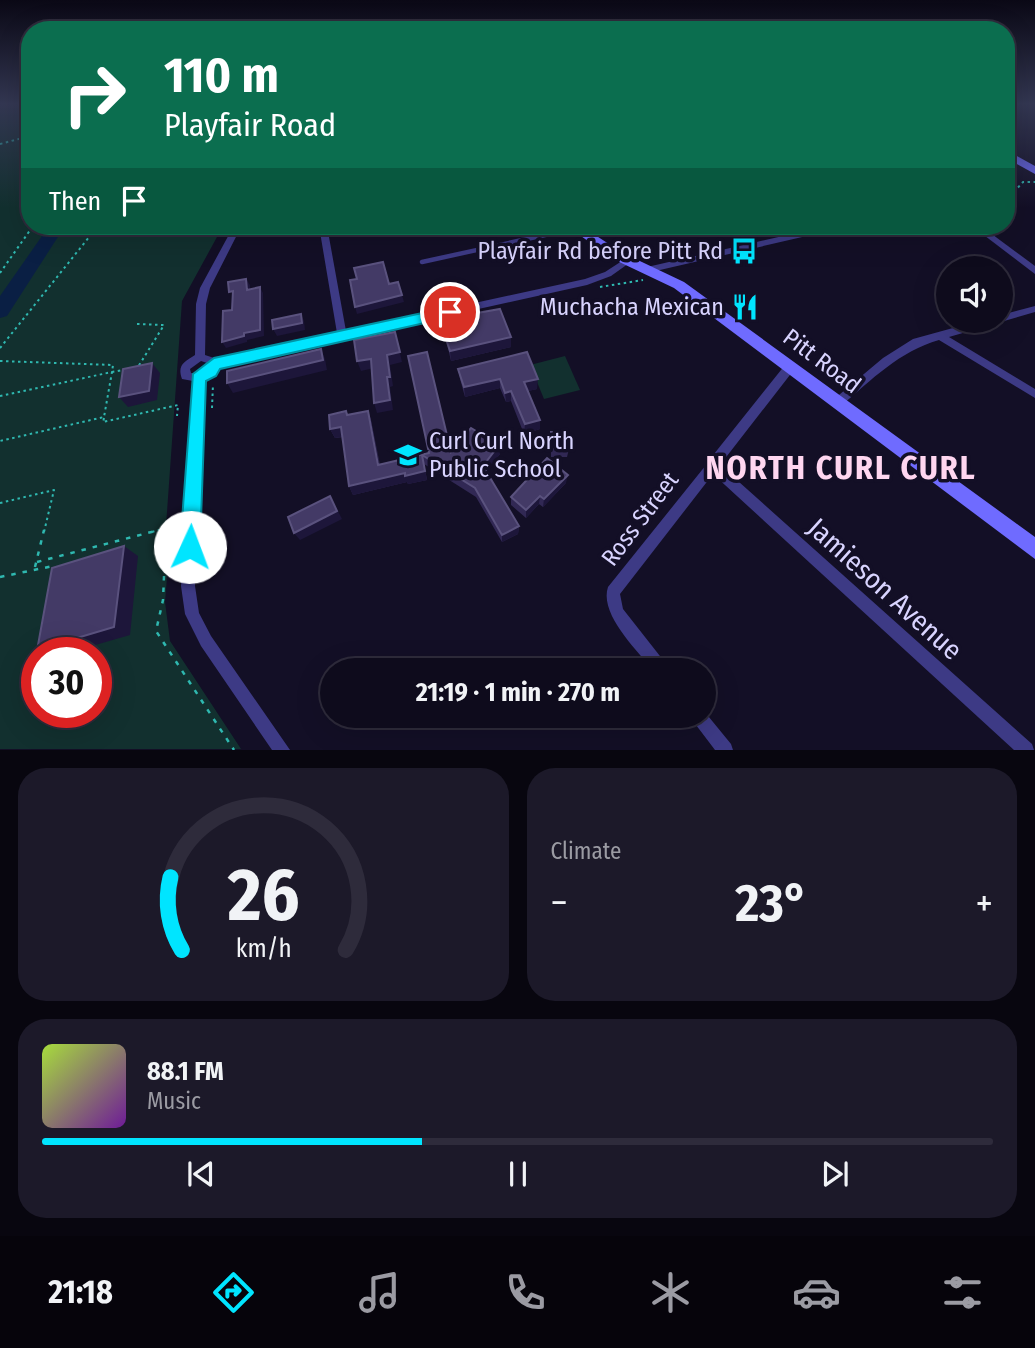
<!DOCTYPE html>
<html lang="en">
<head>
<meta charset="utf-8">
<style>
  :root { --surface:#0e0b1c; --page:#1c1929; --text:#f1f3f6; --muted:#9b9ba3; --line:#2e2b3b; --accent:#00e5ff }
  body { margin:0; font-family:"Fira Sans Condensed",sans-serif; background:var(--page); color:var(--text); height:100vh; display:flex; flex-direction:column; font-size:26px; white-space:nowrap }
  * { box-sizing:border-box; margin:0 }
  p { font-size:23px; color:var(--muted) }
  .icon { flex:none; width:38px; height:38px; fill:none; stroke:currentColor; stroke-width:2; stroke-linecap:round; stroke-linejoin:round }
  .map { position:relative; height:750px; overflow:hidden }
  .side { display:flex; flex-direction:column; gap:18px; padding:18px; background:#08060f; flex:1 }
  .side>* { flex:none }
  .top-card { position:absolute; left:21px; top:21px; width:994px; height:214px; border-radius:28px; box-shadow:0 7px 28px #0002,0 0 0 2px var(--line); background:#0b6e4f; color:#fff; overflow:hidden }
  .buttons { position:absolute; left:936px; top:256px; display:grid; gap:14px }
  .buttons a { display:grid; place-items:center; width:77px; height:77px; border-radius:50%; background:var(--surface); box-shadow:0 7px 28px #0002,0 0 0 2px var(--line); font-size:35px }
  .speed { position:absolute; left:21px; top:637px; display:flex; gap:14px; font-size:35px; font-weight:700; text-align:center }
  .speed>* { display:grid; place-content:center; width:91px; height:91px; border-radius:50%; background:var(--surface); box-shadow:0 7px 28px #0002,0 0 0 2px var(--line); line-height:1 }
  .speed .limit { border:10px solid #d22; background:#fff; color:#111 }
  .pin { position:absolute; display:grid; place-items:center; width:60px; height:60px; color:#fff; margin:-30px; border:4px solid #fff; border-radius:50%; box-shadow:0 2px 7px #0007 }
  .me { position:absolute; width:77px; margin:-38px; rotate:2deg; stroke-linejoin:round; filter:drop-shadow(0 0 5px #0008) }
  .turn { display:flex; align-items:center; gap:24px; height:147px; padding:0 28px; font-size:32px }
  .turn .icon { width:91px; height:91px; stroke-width:2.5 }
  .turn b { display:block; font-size:49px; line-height:60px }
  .then { display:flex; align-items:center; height:66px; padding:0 28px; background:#0003; gap:14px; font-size:26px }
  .big { font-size:52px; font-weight:700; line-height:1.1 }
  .side .tile { flex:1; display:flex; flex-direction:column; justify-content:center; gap:10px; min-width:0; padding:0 24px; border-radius:28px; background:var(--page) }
  .side .dial { align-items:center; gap:0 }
  .dial svg { height:182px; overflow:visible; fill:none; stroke:var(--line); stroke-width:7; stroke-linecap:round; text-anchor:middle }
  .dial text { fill:var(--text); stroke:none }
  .song { display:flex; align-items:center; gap:21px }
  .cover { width:84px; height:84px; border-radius:10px; background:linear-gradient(135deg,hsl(80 70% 55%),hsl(280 70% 35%)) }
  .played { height:7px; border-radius:4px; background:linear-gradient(90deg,var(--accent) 40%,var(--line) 40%) }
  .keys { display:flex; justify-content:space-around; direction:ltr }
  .heat { display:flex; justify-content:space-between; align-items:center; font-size:38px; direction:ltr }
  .side .tiles { flex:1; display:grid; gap:18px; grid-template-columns:1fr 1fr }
  .tile:last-child { grid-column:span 2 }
  .trip { position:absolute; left:320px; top:658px; width:396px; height:70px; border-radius:35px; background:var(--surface); box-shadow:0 7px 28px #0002,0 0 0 2px var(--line); font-weight:700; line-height:70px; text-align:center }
  .tabs { display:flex; height:112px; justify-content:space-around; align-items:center; background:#06040b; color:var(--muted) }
  .tabs .icon { width:49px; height:49px }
  .tabs .active { color:var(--accent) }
  .tabs b { font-size:32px; color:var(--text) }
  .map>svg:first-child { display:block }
  .green { fill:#12302f; fill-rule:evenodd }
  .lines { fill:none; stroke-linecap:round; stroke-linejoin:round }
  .river { fill:#0a1f44; fill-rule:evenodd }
  .path-far1 { stroke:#2fb8b0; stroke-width:2; stroke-dasharray:2.5 3.5; stroke-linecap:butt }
  .path { stroke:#2fb8b0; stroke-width:2.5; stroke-dasharray:4.5 7; stroke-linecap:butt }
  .lane { stroke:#3d3a85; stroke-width:4.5 }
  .street { fill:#3d3a85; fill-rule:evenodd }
  .secondary { fill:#6f6bff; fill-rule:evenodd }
  .wall { fill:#312854 }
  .shaded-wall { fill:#1d163a }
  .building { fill:#433a66; stroke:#5a527e; stroke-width:2 }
  .route { fill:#00e5ff; stroke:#0095a6; stroke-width:2 }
  .labels { text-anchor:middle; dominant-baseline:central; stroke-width:7; stroke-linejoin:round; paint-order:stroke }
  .poi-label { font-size:24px; fill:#d9d4ff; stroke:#130f26; text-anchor:end }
  .street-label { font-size:24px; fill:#d9d4ff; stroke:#130f26 }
  .near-street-label { font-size:28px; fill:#d9d4ff; stroke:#130f26 }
  .district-label { font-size:32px; font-weight:bold; letter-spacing:2px; fill:#ffd6f0; stroke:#130f26 }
</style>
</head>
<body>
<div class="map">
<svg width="1035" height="750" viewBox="0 0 1035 750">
  <rect width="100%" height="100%" fill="#130f26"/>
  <g class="green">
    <path d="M0 103H30V226H223L182 301 166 526 169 552 165 602 170 641 241 749H0ZM37 653H96V712H37Z"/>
    <polygon points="565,356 580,390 544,399 530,365"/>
  </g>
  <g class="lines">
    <polygon class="river" points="49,226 65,226 7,316 0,318 0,296"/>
    <g class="path-far1">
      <polyline points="0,144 30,136"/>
      <polyline points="1014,192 1023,182 1035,182"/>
      <polyline points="0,273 33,226"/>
      <polyline points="600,287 643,280"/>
      <polyline points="137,324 164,325 138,367"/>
      <polyline points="0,348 98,226"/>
      <polyline points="0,361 113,365 112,372 123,370"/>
      <polyline points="0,396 112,372 104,417 0,441"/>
      <polyline points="212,408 213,384"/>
      <polyline points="104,418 103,422 178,405 177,416"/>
      <polyline points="0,503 54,490 44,532"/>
      <polyline points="152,532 166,528 166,532"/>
    </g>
    <g class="path">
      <polyline points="166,530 163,600 156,631 234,750"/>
      <polyline points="37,562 159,530"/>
      <polyline points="35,567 44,530"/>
      <polyline points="0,577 53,566"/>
    </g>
    <polyline class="lane" points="422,262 577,228"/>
    <g class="street">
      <path d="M236 226 240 229 210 288 206 304 205 355 217 359 337 333 319 226H327L346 331 585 279 605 272 625 259H631L632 261 611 276 587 285 217 367 215 374 203 380 195 586 199 613 211 636 290 750H272L201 646 185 614 181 586 193 381 182 379C177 365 184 362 195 355L196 304 200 288 232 229ZM201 361 207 363 206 369 197 374 191 373 190 369Z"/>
      <polygon points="827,226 841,226 837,229 647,273 643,270 647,267"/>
      <polygon points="972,226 981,226 1035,266 1035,274"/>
      <path d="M1035 306V312L949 337 1035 389V398L939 340C900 351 871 380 841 406H833L832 403 833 400 883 358 913 339 982 320H1001V315Z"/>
      <path d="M789 364 793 365 794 368 793 371 720 465 1032 744 1034 750H1014L713 474 620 594 623 609 667 665 669 670H653C637 650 599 614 608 587L706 465 707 460 710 459 785 365Z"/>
      <polygon points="704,711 731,744 733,750 715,750 693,721 690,716 704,716"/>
    </g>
    <g class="secondary">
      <polygon points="1006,150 1035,166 1035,174 1006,158"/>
      <polygon points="567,226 581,226 623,253 684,282 1035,537 1035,559 674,288 613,259"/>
    </g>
  </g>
  <g class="wall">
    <polygon points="449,318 511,337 511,347 451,361 446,339 454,337"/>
    <polygon points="458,369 537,389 528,391 540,429 524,434 511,401 506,402 500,388 465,397 460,379"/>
    <polygon points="346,411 348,415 368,411 371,420 380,465 429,453 451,452 500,454 486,472 519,526 518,534 502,542 476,497 424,464 427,480 408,484 407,482 353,495 349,486 343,437 335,438 330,429"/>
    <polygon points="551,432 569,449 567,457 551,457"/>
    <polygon points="566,483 543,507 539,504 526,518 511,505 511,497"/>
  </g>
  <g class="shaded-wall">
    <polygon points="246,279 250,285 250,296 247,290"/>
    <polygon points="260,287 263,293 264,336 247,340 247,342 226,348 222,342 244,333"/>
    <polygon points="402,295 404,302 357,314 355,307"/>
    <polygon points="301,314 304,321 305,330 277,336 273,329"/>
    <polygon points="395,332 402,362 390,365 393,386 390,387 393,410 377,413 374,403 387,377 387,355"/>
    <polygon points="511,337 511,347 451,361 450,351"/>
    <polygon points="321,349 325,359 327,370 233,393 227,383"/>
    <polygon points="371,359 374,368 361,371 357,361"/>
    <polygon points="152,363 160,373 157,400 128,407 119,397"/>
    <polygon points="500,379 500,388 465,397 464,387"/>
    <polygon points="538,379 537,389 524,392 524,382"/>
    <polygon points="511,391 511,401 506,402 505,393"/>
    <polygon points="368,411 371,420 381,474 378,465"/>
    <polygon points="540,420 540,429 524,434 525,424"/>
    <polygon points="341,427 345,436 335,438 330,429"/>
    <polygon points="499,445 500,454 484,475 483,466"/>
    <polygon points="422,455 427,480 408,484 407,482 353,495 349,486"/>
    <polygon points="568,475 566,483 543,507 544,499"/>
    <polygon points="330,496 342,519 300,540 294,533"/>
    <polygon points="540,496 539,504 526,518 526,510"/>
    <polygon points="519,526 518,534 502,542 502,535"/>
    <polygon points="124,546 138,556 130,635 78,650 71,647 57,652 38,645 61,638"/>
  </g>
  <g class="building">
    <polygon points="383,262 389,284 398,282 402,295 355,307 350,280 357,279 354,268"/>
    <polygon points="246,279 247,290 260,287 260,330 244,333 244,336 222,342 223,311 232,310 233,291 229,292 228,282"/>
    <polygon points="500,309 511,337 450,351 446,339 455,337 449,318"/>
    <polygon points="301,314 302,323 273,329 272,320"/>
    <polygon points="395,332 400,352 387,355 390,377 387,377 390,400 374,403 371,359 357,361 354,340"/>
    <polygon points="321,349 323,360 227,383 227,371"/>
    <polygon points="427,352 451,452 471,428 499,445 483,466 519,526 502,535 475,488 422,455 425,471 405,476 405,473 349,486 341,427 330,429 329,415 346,411 347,415 368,411 378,465 429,453 408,356"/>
    <polygon points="527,352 538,379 524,382 540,420 525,424 511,391 505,393 500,379 464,387 458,369"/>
    <polygon points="152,363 149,391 119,397 123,369"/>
    <polygon points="551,432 568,432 569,449 551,448"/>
    <polygon points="547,458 568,475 544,499 540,496 526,510 511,497"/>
    <polygon points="330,496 337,511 294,533 288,517"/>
    <polygon points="124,546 114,627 60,643 61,638 38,645 52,568"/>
  </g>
  <linearGradient id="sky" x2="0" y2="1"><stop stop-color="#0a0815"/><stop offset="0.5" stop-color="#333752"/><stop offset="1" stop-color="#333752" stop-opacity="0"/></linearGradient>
  <rect width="1035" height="208" fill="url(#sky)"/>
  <polygon class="route" points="450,307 456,308 456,316 220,369 216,376 206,381 200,547 197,554 190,557 183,554 180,547 193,374 214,358"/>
  <defs>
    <g id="bus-bare" transform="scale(2.1)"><path d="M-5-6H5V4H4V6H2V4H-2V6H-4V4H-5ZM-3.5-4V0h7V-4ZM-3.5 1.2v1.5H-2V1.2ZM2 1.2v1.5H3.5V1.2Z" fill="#00e5ff" stroke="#130f26" stroke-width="2.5" paint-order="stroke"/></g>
    <g id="restaurant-bare" transform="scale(2.1)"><path d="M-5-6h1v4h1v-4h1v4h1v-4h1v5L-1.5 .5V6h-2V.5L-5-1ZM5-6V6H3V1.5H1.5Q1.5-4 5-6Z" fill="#00e5ff" stroke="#130f26" stroke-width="2.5" paint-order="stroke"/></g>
    <g id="school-bare" transform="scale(2.1)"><path d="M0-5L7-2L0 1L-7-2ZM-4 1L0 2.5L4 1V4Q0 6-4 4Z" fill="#00e5ff" stroke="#130f26" stroke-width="2.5" paint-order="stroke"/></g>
  </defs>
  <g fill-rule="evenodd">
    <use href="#bus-bare" x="744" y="251"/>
    <use href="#restaurant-bare" x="745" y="307"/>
    <use href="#school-bare" x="408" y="455"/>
  </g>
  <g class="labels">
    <g class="poi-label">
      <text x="723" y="251">Playfair Rd before Pitt Rd</text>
      <text x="724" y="307">Muchacha Mexican</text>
      <text x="429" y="441" text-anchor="start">Curl Curl North<tspan x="429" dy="28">Public School</tspan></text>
    </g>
    <g class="street-label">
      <text transform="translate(822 361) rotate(37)">Pitt Road</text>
      <text transform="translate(640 519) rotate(-53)">Ross Street</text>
    </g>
    <g class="near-street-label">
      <text transform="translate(885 589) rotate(42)">Jamieson Avenue</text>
    </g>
    <g class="district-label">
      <text x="841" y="468">NORTH CURL CURL</text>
    </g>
  </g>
</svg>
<div class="buttons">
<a><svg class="icon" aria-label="sound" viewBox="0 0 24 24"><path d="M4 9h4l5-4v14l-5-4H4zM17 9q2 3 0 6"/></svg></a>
</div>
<div class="speed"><div class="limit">30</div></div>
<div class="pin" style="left:450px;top:312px;background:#d93025"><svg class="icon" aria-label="arrive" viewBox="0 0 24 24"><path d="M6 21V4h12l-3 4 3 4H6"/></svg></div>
<svg class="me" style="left:190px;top:547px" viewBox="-20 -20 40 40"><circle r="19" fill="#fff"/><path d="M0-13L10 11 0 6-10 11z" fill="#00e5ff"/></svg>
<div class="trip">21:19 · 1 min · 270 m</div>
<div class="top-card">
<div class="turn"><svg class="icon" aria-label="right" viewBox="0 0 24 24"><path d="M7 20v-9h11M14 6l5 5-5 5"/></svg><div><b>110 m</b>Playfair Road</div></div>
<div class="then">Then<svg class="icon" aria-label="arrive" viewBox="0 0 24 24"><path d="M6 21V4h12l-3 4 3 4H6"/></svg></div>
</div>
</div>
<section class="side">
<div class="tiles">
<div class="tile dial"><svg viewBox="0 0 100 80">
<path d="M14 69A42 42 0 1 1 86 69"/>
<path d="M14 69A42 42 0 0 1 9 37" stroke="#00e5ff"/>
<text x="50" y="56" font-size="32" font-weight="700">26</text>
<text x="50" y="72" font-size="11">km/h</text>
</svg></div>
<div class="tile"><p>Climate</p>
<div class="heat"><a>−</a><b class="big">23°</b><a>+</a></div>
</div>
<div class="tile">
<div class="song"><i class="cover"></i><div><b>88.1 FM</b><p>Music</p></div></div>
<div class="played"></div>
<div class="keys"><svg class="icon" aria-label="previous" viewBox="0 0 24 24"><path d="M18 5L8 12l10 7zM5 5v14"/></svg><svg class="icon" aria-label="pause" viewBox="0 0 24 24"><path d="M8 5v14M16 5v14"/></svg><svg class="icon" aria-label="next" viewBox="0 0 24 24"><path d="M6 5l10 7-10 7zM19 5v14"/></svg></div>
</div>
</div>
</section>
<nav class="tabs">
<b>21:18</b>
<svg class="icon active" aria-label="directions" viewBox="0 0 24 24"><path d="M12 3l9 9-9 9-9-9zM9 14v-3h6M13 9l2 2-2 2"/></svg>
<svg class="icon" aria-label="music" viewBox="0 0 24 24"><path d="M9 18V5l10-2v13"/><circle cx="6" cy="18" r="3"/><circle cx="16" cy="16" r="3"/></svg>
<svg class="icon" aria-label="phone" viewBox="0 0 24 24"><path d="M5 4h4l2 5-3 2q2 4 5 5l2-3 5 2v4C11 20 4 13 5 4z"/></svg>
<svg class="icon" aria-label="climate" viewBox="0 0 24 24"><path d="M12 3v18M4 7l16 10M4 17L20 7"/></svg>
<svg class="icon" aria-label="car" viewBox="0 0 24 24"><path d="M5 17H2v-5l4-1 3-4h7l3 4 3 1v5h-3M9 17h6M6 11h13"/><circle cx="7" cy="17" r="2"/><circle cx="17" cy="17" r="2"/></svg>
<svg class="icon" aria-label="filters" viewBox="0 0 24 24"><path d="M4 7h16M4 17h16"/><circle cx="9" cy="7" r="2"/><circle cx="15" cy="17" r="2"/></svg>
</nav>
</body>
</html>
